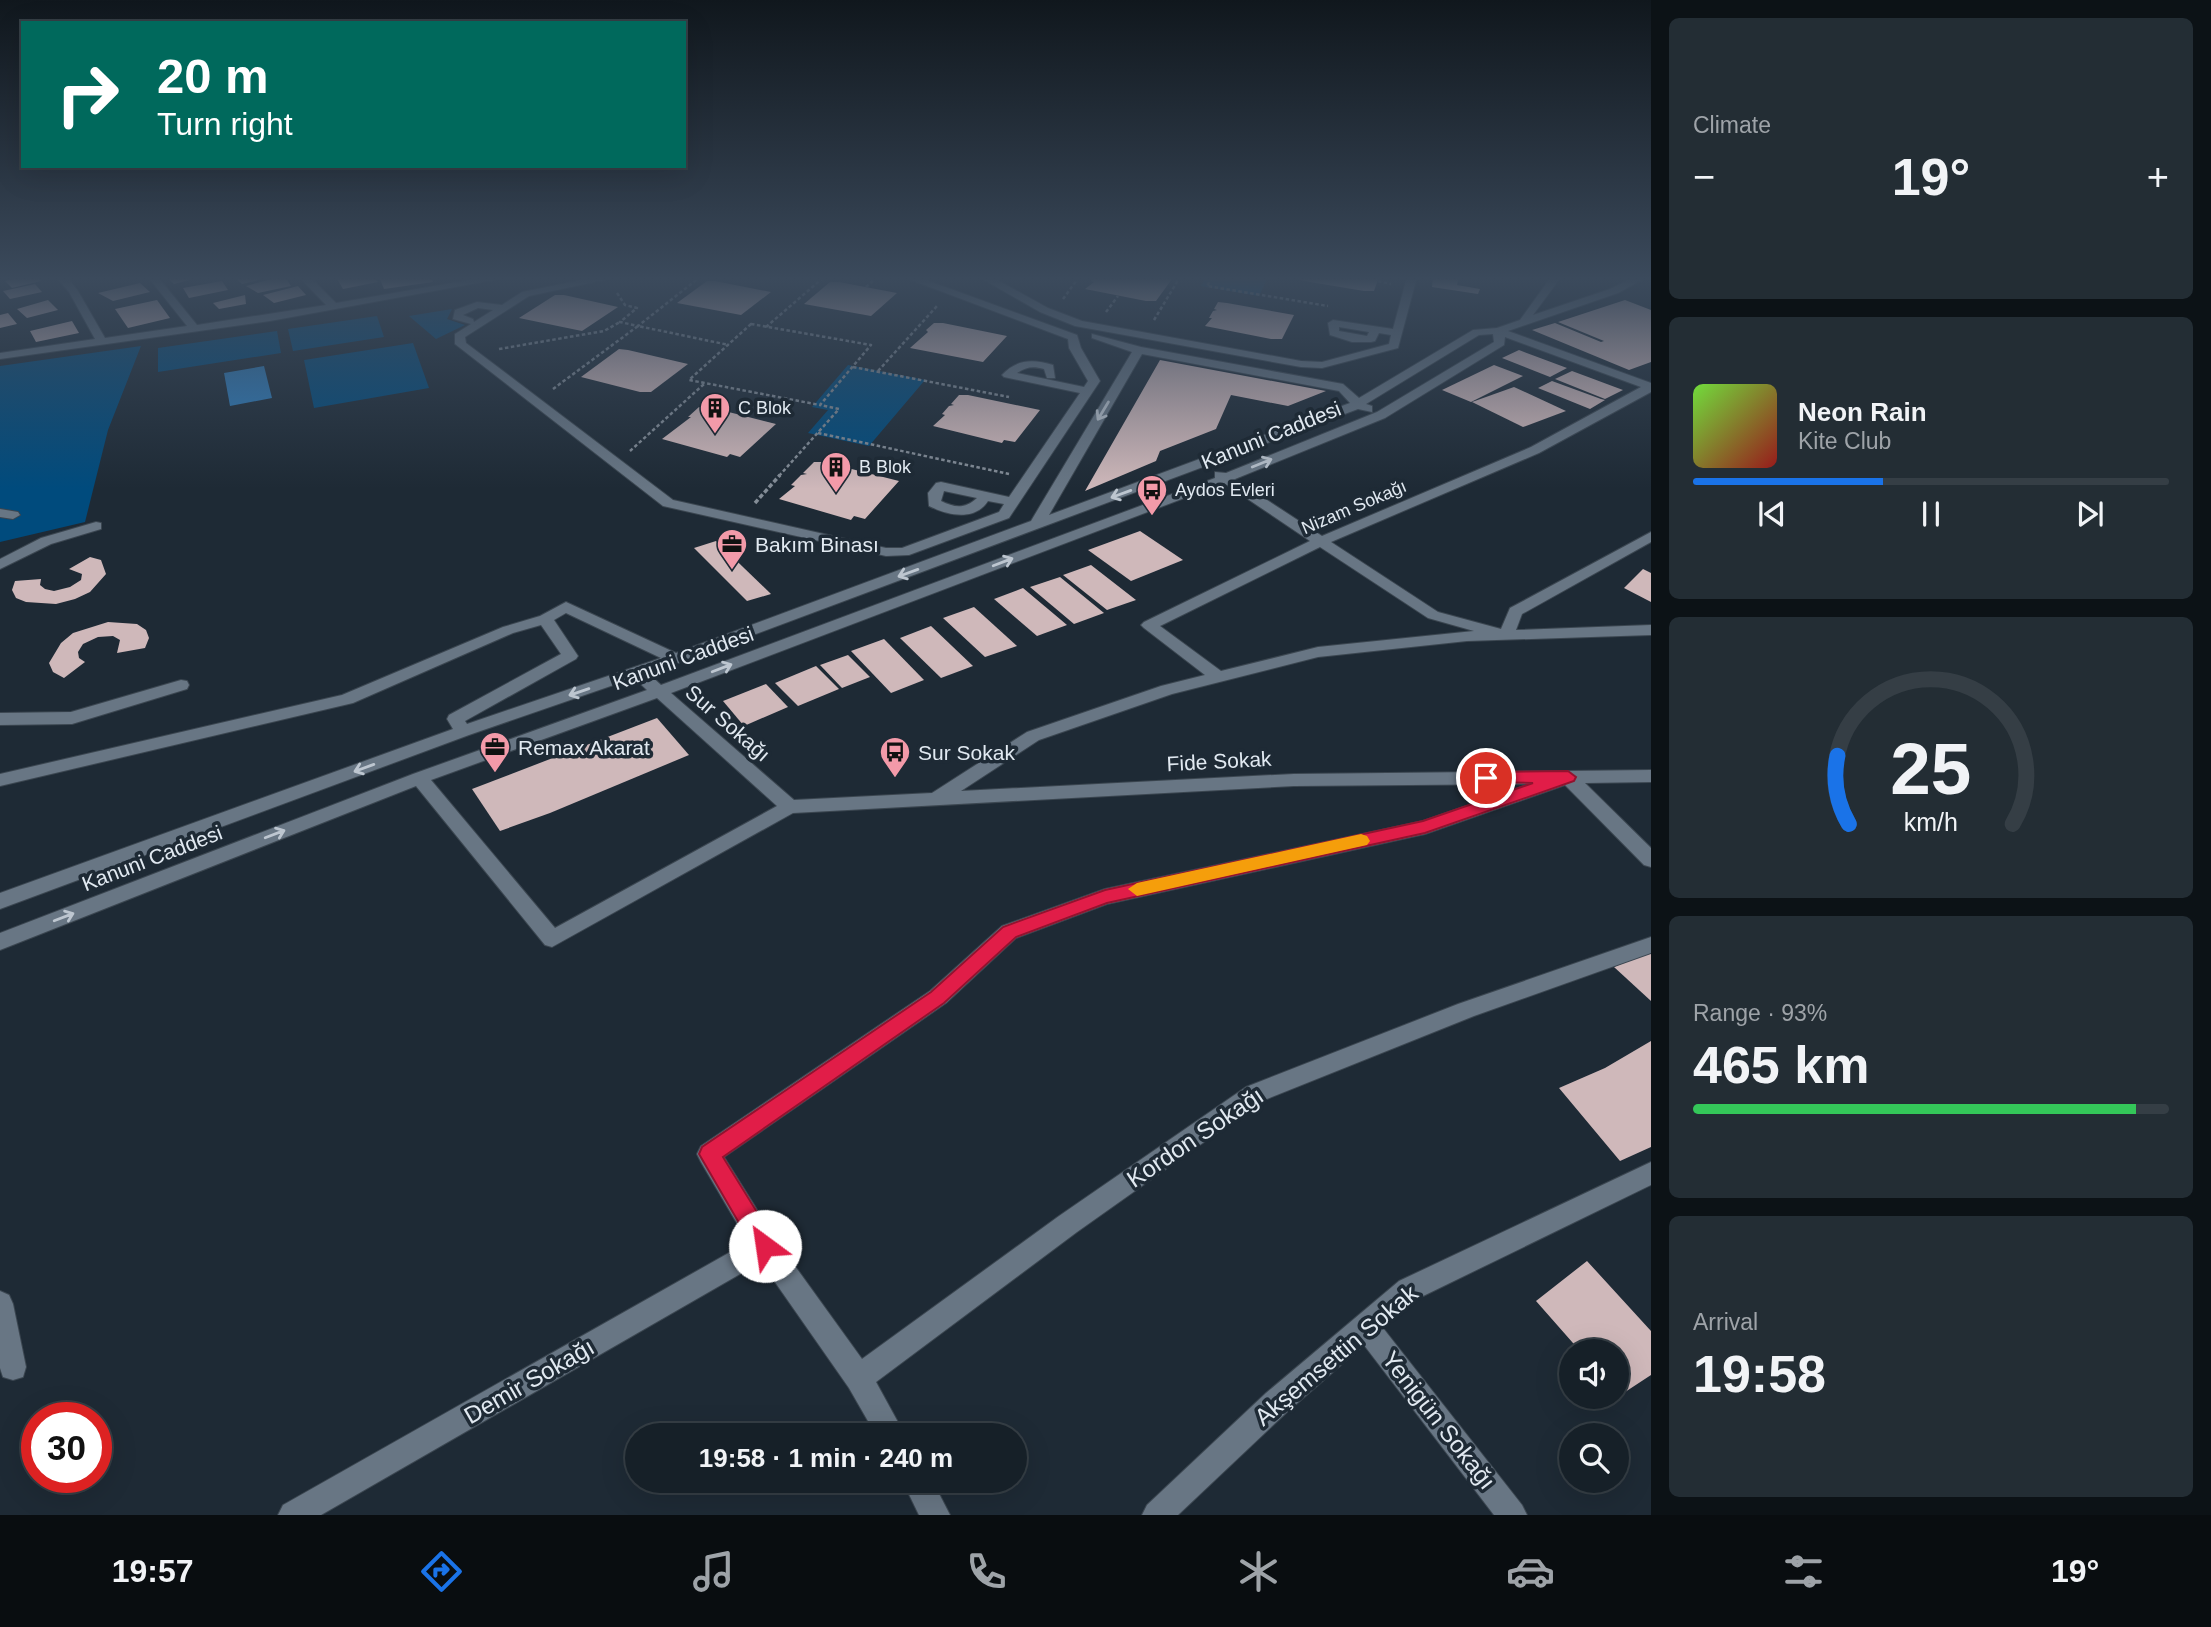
<!DOCTYPE html>
<html lang="en">
<head>
<meta charset="utf-8">
<style>
  :root { --surface:#162028; --page:#232d34; --text:#f1f3f6; --muted:#9ea3a8; --line:#353e45; --accent:#1a73e8 }
  body { margin:0; font-family:Helvetica,sans-serif; background:var(--page); color:var(--text); height:100vh; display:flex; flex-direction:column; font-size:26px; white-space:nowrap }
  * { box-sizing:border-box; margin:0 }
  p { font-size:23px; color:var(--muted) }
  .icon { flex:none; width:38px; height:38px; fill:none; stroke:currentColor; stroke-width:2; stroke-linecap:round; stroke-linejoin:round }
  .map { position:relative; flex:1; overflow:hidden }
  .drawer { display:flex; flex-direction:column; gap:18px; padding:18px; background:#0c1216; width:560px }
  .drawer>* { flex:none }
  .banner { position:absolute; left:21px; top:21px; width:665px; height:147px; border-radius:0px; box-shadow:0 7px 28px #0002,0 0 0 2px var(--line); background:#00695c; color:#fff; overflow:hidden }
  .buttons { position:absolute; left:1559px; top:1339px; display:grid; gap:14px }
  .buttons a { display:grid; place-items:center; width:70px; height:70px; border-radius:50%; background:var(--surface); box-shadow:0 7px 28px #0002,0 0 0 2px var(--line); font-size:35px }
  .speed { position:absolute; left:21px; top:1402px; display:flex; gap:14px; font-size:35px; font-weight:700; text-align:center }
  .speed>* { display:grid; place-content:center; width:91px; height:91px; border-radius:50%; background:var(--surface); box-shadow:0 7px 28px #0002,0 0 0 2px var(--line); line-height:1 }
  .speed .limit { border:10px solid #d22; background:#fff; color:#111 }
  .pin { position:absolute; display:grid; place-items:center; width:60px; height:60px; color:#fff; margin:-30px; border:4px solid #fff; border-radius:50%; box-shadow:0 2px 7px #0007 }
  .me { position:absolute; width:77px; margin:-38px; rotate:329deg; stroke-linejoin:round; filter:drop-shadow(0 0 5px #0008) }
  .turn { display:flex; align-items:center; gap:24px; height:147px; padding:0 21px; font-size:32px }
  .turn .icon { width:91px; height:91px; stroke-width:2.5 }
  .turn b { display:block; font-size:49px; line-height:60px }
  .big { font-size:52px; font-weight:700; line-height:1.1 }
  .drawer .card { flex:1; display:flex; flex-direction:column; justify-content:center; gap:10px; min-width:0; padding:0 24px; border-radius:10px; background:var(--page) }
  .drawer .dial { align-items:center; gap:0 }
  .dial svg { height:182px; overflow:visible; fill:none; stroke:var(--line); stroke-width:7; stroke-linecap:round; text-anchor:middle }
  .dial text { fill:var(--text); stroke:none }
  .song { display:flex; align-items:center; gap:21px }
  .cover { width:84px; height:84px; border-radius:10px; background:linear-gradient(135deg,hsl(100 70% 55%),hsl(0 70% 35%)) }
  .played { height:7px; border-radius:4px; background:linear-gradient(90deg,var(--accent) 40%,var(--line) 40%) }
  .keys { display:flex; justify-content:space-around; direction:ltr }
  .heat { display:flex; justify-content:space-between; align-items:center; font-size:38px; direction:ltr }
  .charge { height:10px; border-radius:5px; background:linear-gradient(90deg,#34c759 93%,var(--line) 0) }
  .trip { position:absolute; left:625px; top:1423px; width:402px; height:70px; border-radius:35px; background:var(--surface); box-shadow:0 7px 28px #0002,0 0 0 2px var(--line); font-weight:700; line-height:70px; text-align:center }
  .tab-bar { display:flex; height:112px; justify-content:space-around; align-items:center; background:#090d10; color:var(--muted) }
  .tab-bar .icon { width:49px; height:49px }
  .tab-bar .active { color:var(--accent) }
  .tab-bar b { font-size:32px; color:var(--text) }
  main { display:flex; flex:1; min-height:0 }
  .map>svg:first-child { display:block }
  .green { fill:#004b7d }
  .water { fill:#2f7ebe }
  .building { fill:#cfb8ba }
  .lines { fill:none; stroke-linecap:round; stroke-linejoin:round }
  .minor-casing { stroke:#3b4650; stroke-width:2 }
  .path-far1 { stroke:#848d97; stroke-width:2.5; stroke-dasharray:3.5 2.5; stroke-linecap:butt }
  .path { stroke:#848d97; stroke-width:3.5; stroke-dasharray:4.5 2.5; stroke-linecap:butt }
  .minor { fill:#687684; fill-rule:evenodd }
  .oneway { stroke:#bdc6d0 }
  .route { fill:#e11d48; stroke:#92132f; stroke-width:2 }
  .slow { fill:#f59e0b }
  .labels { text-anchor:middle; dominant-baseline:central; stroke-width:7; stroke-linejoin:round; paint-order:stroke }
  .far-poi-label { font-size:18px; fill:#e1e9f1; stroke:#1e2a35; text-anchor:start }
  .far-street-label { font-size:18px; fill:#e1e9f1; stroke:#1e2a35 }
  .street-label { font-size:21px; fill:#e1e9f1; stroke:#1e2a35 }
  .poi-label { font-size:21px; fill:#e1e9f1; stroke:#1e2a35; text-anchor:start }
  .near-street-label { font-size:24px; fill:#e1e9f1; stroke:#1e2a35 }
</style>
</head>
<body>
<main>
<div class="map">
<svg width="1651" height="1515" viewBox="0 0 1651 1515">
  <rect width="100%" height="100%" fill="#1e2a35"/>
  <g class="green">
    <polygon points="1206,277 1268,277 1259,296 1201,286"/>
    <polygon points="452,309 447,319 465,325 436,339 409,316"/>
    <polygon points="377,316 384,337 293,351 288,329"/>
    <polygon points="277,331 281,353 158,372 158,348"/>
    <polygon points="413,343 429,388 314,408 304,360"/>
    <polygon points="141,346 108,430 85,522 0,542 0,366"/>
    <polygon points="848,365 925,380 869,446 808,433 828,410 812,407"/>
  </g>
  <polygon class="water" points="264,366 272,398 230,406 224,373"/>
  <g class="building">
    <polygon points="21,277 38,277 41,281 12,288 5,281"/>
    <polygon points="166,277 197,277 197,278 174,284"/>
    <polygon points="234,277 267,277 267,278 242,284"/>
    <polygon points="279,277 285,277 291,286 258,293 246,286"/>
    <polygon points="336,277 374,277 378,282 343,289"/>
    <polygon points="431,277 433,282 384,289 380,279"/>
    <polygon points="1095,277 1162,277 1172,279 1156,301 1146,301 1085,289 1094,282 1091,281"/>
    <polygon points="1302,277 1379,277 1374,291 1364,291 1310,282 1300,280"/>
    <polygon points="1433,277 1459,277 1457,285 1480,289 1478,294 1432,287"/>
    <polygon points="222,281 228,290 189,298 183,288"/>
    <polygon points="707,281 715,281 771,292 741,315 677,303"/>
    <polygon points="830,282 839,282 897,293 871,316 804,304"/>
    <polygon points="140,283 150,292 113,301 98,293"/>
    <polygon points="35,284 42,292 10,299 3,291"/>
    <polygon points="298,286 306,295 274,303 263,295"/>
    <polygon points="245,295 246,304 219,309 213,303"/>
    <polygon points="555,295 564,295 618,307 582,331 519,318"/>
    <polygon points="48,300 58,310 27,318 17,309"/>
    <polygon points="157,300 170,318 128,328 115,309"/>
    <polygon points="1625,300 1651,310 1651,362 1629,370 1532,330 1555,323 1601,342 1604,341 1558,322"/>
    <polygon points="1218,302 1227,303 1294,315 1282,339 1271,339 1205,326 1212,318 1209,318 1213,311 1217,310 1214,309"/>
    <polygon points="8,313 17,324 0,328 0,315"/>
    <polygon points="72,321 79,333 36,342 30,331"/>
    <polygon points="934,323 943,323 1007,336 983,362 910,348 928,332 926,330"/>
    <polygon points="619,349 628,350 688,364 651,392 640,392 581,377"/>
    <polygon points="1519,350 1567,368 1550,377 1502,358"/>
    <polygon points="1160,360 1326,391 1288,406 1231,395 1216,429 1160,451 1156,461 1085,491"/>
    <polygon points="1494,365 1523,376 1471,402 1442,390"/>
    <polygon points="1572,371 1623,390 1605,399 1555,379"/>
    <polygon points="1552,381 1601,399 1605,400 1590,409 1538,388"/>
    <polygon points="1514,387 1566,411 1523,427 1472,402"/>
    <polygon points="959,395 968,395 1040,410 1015,442 1004,440 1002,443 933,426 945,415 942,414 949,406 954,405 951,404"/>
    <polygon points="699,407 709,407 776,424 740,457 730,454 727,457 662,439 691,417 688,417"/>
    <polygon points="814,462 824,462 899,481 865,519 854,516 851,520 779,499 795,486 791,485 801,475 807,474 803,473"/>
    <polygon points="1140,531 1183,560 1131,581 1088,550"/>
    <polygon points="716,541 771,594 747,601 694,548"/>
    <polygon points="90,557 101,560 106,574 90,592 75,599 56,604 26,602 16,598 12,590 15,581 41,579 40,585 45,589 54,591 70,587 81,580 82,574 69,569"/>
    <polygon points="1091,565 1136,600 1107,610 1063,575"/>
    <polygon points="1643,569 1651,573 1651,602 1624,588"/>
    <polygon points="1060,577 1104,613 1074,624 1030,587"/>
    <polygon points="1023,588 1067,625 1037,636 994,599"/>
    <polygon points="974,607 1017,646 985,657 943,618"/>
    <polygon points="108,622 137,624 146,630 149,638 145,648 117,653 120,640 113,636 98,637 83,644 78,652 79,658 85,662 64,678 53,672 49,663 61,643 73,633"/>
    <polygon points="931,626 973,666 941,678 900,638"/>
    <polygon points="884,639 924,680 891,693 851,651"/>
    <polygon points="848,655 870,677 842,688 820,665"/>
    <polygon points="816,666 839,689 798,706 775,683"/>
    <polygon points="766,684 788,707 744,726 723,701"/>
    <polygon points="657,718 689,755 550,813 500,831 472,789"/>
    <polygon points="1651,951 1651,1001 1614,967"/>
    <polygon points="1651,1041 1651,1147 1620,1161 1559,1088 1605,1068"/>
    <polygon points="1587,1261 1651,1331 1651,1375 1619,1396 1617,1351 1580,1351 1536,1301"/>
  </g>
  <g class="lines">
    <g class="minor-casing">
      <g id="minor">
        <polygon points="56,277 67,277 78,291 105,338 187,326 148,277 158,277 197,325 326,305 299,277 310,277 336,303 486,277 510,277 270,321 0,359 0,353 95,339 69,292"/>
        <path d="M596 277H618L529 296 465 337 466 343 673 500 886 548H902L999 512 1004 504 988 501C975 521 949 516 929 506L928 493 936 483 941 482 1009 497 1080 393 1004 377 1002 375C1017 359 1033 359 1053 365L1055 378H1047L1044 369C1033 366 1026 367 1017 373L1084 387 1088 381 1069 348 1068 339 903 277H918L1077 335 1081 348 1100 381 1009 518 909 555 886 556 663 506 455 344V334L471 324 453 319 455 310 477 302 502 305 522 292ZM478 308 493 310 474 322 473 319 463 315ZM944 491 977 498C965 509 955 508 941 501Z"/>
        <path d="M979 277H992L1048 308 1082 321 1301 361 1322 362 1389 344 1391 335 1379 333 1375 341 1371 342H1352L1330 335 1328 323 1333 320 1393 329 1407 277H1417L1398 348 1322 368 1301 367 1075 326 1040 312ZM1339 327 1369 332 1367 336 1339 331Z"/>
        <path d="M1551 277H1561L1533 315 1610 289 1634 277H1647L1618 293 1508 331 1651 383V392L1539 453 1331 542 1438 612 1501 629 1510 608 1651 532V542L1522 614 1516 630 1651 625V635L1467 641 1318 657 1172 694 1039 740 961 791 1294 774 1651 770V782L1585 783 1651 848V867L1644 865 1565 785 1425 834 1107 904 1016 938 946 1003 724 1157 774 1237 862 1359 1059 1216 1246 1087 1458 1004 1651 937V953L1474 1016 1262 1101 1077 1232 876 1382 905 1435H876L849 1388 761 1262 321 1515H278L283 1505 748 1242 701 1162 697 1154 701 1146 930 991 1002 926 1105 889 1423 821 1530 784 1294 786 793 813 552 947 545 945 416 786 0 950V933L413 774 647 690 634 678 469 735 0 909V893L453 729 447 719 449 715 561 654 541 625 513 633 353 703 0 786V774L342 695 503 627 540 616 566 602 676 653 1031 521 1132 352 1092 338V334L1141 347 1343 384 1359 398 1473 330 1497 328 1520 320ZM1493 334 1494 342 1377 412 1226 473 1215 472V478L661 685 649 674 1358 409 1372 412V406L1366 404 1479 335ZM1505 337 1641 387 1531 447 1322 536 1235 479 1385 418 1504 345ZM1142 354 1339 391 1350 403 1049 515ZM1224 483 1310 541 1144 622 1141 625 1144 628 1205 675 1161 686 1027 732 932 793 794 800 671 693ZM1320 547 1428 618 1474 631 1318 647 1221 671 1160 626ZM566 613 661 658 467 724 465 721 576 659 578 656 554 620ZM657 698 777 806 555 928 431 780Z"/>
        <polygon points="0,509 18,512 20,515 13,519 0,517"/>
        <polygon points="96,522 101,523 101,529 51,544 0,569 0,559 41,538"/>
        <polygon points="181,680 187,681 189,685 187,689 72,724 0,725 0,713 71,712"/>
        <polygon points="1651,1162 1651,1185 1417,1299 1383,1328 1522,1505 1527,1515 1494,1515 1364,1345 1286,1413 1178,1515 1142,1515 1147,1505 1266,1393 1399,1281"/>
        <polygon points="0,1291 9,1295 13,1304 26,1367 23,1377 13,1380 3,1377 0,1368"/>
        <polygon points="902,1480 932,1480 950,1515 919,1515"/>
      </g>
    </g>
    <g class="path-far1">
      <polyline points="1212,277 1207,286 1328,306"/>
      <polyline points="1378,281 1391,284"/>
      <polyline points="866,287 877,277"/>
      <polyline points="617,293 625,305 637,308 620,322 638,326 700,277"/>
      <polyline points="1063,299 1079,277"/>
      <polyline points="1106,312 1118,296"/>
      <polyline points="1154,320 1180,277"/>
      <polygon points="751,324 871,345 820,405 689,380"/>
      <polyline points="766,327 824,277"/>
      <polyline points="499,349 604,331 620,322"/>
      <polyline points="853,367 1009,397"/>
      <polyline points="878,371 937,306"/>
      <polyline points="553,389 638,326 729,345"/>
      <polyline points="818,433 1009,474"/>
      <polyline points="630,451 704,384"/>
      <polyline points="779,476 839,409 820,405"/>
    </g>
    <polyline class="path" points="755,503 780,475"/>
    <use href="#minor" class="minor"/>
  </g>
  <defs><path id="oneway-shaft" d="M-6 0H5M1.5-3L5.5 0L1.5 3" fill="none" stroke-width="1.6" stroke-linecap="round" stroke-linejoin="round" transform="scale(1.75)"/></defs>
  <g class="oneway">
    <use href="#oneway-shaft" transform="translate(1103 411) rotate(121)"/>
    <use href="#oneway-shaft" transform="translate(1262 463) rotate(-22)"/>
    <use href="#oneway-shaft" transform="translate(1121 494) rotate(160)"/>
    <use href="#oneway-shaft" transform="translate(1003 562) rotate(-21)"/>
    <use href="#oneway-shaft" transform="translate(908 573) rotate(160)"/>
    <use href="#oneway-shaft" transform="translate(722 668) rotate(-21)"/>
    <use href="#oneway-shaft" transform="translate(579 692) rotate(161)"/>
    <use href="#oneway-shaft" transform="translate(364 768) rotate(160)"/>
    <use href="#oneway-shaft" transform="translate(275 834) rotate(-21)"/>
    <use href="#oneway-shaft" transform="translate(64 917) rotate(-21)"/>
  </g>
  <linearGradient id="sky" x2="0" y2="1"><stop stop-color="#10171d"/><stop offset="0.57" stop-color="#3b4a5c"/><stop offset="1" stop-color="#3b4a5c" stop-opacity="0"/></linearGradient>
  <rect width="1651" height="489" fill="url(#sky)"/>
  <polygon class="route" points="1568,771 1576,777 1574,781 1425,833 1107,903 1016,937 944,1003 723,1157 773,1238 776,1246 773,1254 765,1257 757,1254 699,1154 702,1147 931,992 1003,927 1105,890 1423,821 1533,783 1480,782 1480,774 1486,772"/>
  <polygon class="slow" points="1361,834 1367,836 1370,841 1367,845 1137,896 1128,889 1137,883"/>
  <defs>
    <g id="building-pin" transform="scale(1.575)"><path d="M0 17L-7.5 6A9.5 9.5 0 1 1 7.5 6Z" fill="#f39aa9" stroke="#1e2a35"/><path d="M-4-6H4V6H1V3H-1V6H-4ZM-2.5-4.3h1.7v1.8h-1.7ZM.8-4.3h1.7v1.8H.8ZM-2.5-1h1.7V.8h-1.7ZM.8-1h1.7V.8H.8Z" fill="#111"/></g>
    <g id="bus-pin" transform="scale(1.575)"><path d="M0 17L-7.5 6A9.5 9.5 0 1 1 7.5 6Z" fill="#f39aa9" stroke="#1e2a35"/><path d="M-5-6H5V4H4V6H2V4H-2V6H-4V4H-5ZM-3.5-4V0h7V-4ZM-3.5 1.2v1.5H-2V1.2ZM2 1.2v1.5H3.5V1.2Z" fill="#111"/></g>
    <g id="office-pin" transform="scale(1.575)"><path d="M0 17L-7.5 6A9.5 9.5 0 1 1 7.5 6Z" fill="#f39aa9" stroke="#1e2a35"/><path d="M-6-3h4V-5.5h4V-3h4V5H-6ZM-1-4.5V-3h2v-1.5ZM-6 0V1H6V0Z" fill="#111"/></g>
  </defs>
  <g fill-rule="evenodd">
    <use href="#building-pin" x="715" y="408"/>
    <use href="#building-pin" x="836" y="467"/>
    <use href="#bus-pin" x="1152" y="490"/>
    <use href="#office-pin" x="732" y="544"/>
    <use href="#office-pin" x="495" y="747"/>
    <use href="#bus-pin" x="895" y="752"/>
  </g>
  <g class="labels">
    <g class="far-poi-label">
      <text x="738" y="408">C Blok</text>
      <text x="859" y="467">B Blok</text>
      <text x="1175" y="490">Aydos Evleri</text>
    </g>
    <g class="far-street-label">
      <text transform="translate(1354 507) rotate(-23)">Nizam Sokağı</text>
    </g>
    <g class="street-label">
      <text transform="translate(1271 435) rotate(-22)">Kanuni Caddesi</text>
      <text transform="translate(683 658) rotate(-20)">Kanuni Caddesi</text>
      <text transform="translate(728 723) rotate(41)">Sur Sokağı</text>
      <text transform="translate(1219 761) rotate(-3)">Fide Sokak</text>
      <text transform="translate(152 858) rotate(-21)">Kanuni Caddesi</text>
    </g>
    <g class="poi-label">
      <text x="755" y="544">Bakım Binası</text>
      <text x="518" y="747">Remax Akarat</text>
      <text x="918" y="752">Sur Sokak</text>
    </g>
    <g class="near-street-label">
      <text transform="translate(1195 1137) rotate(-34)">Kordon Sokağı</text>
      <text transform="translate(1336 1355) rotate(-40)">Akşemsettin Sokak</text>
      <text transform="translate(529 1381) rotate(-30)">Demir Sokağı</text>
      <text transform="translate(1439 1420) rotate(52)">Yenigün Sokağı</text>
    </g>
  </g>
</svg>
<div class="buttons">
<a><svg class="icon" aria-label="sound" viewBox="0 0 24 24"><path d="M4 9h4l5-4v14l-5-4H4zM17 9q2 3 0 6"/></svg></a>
<a><svg class="icon" aria-label="search" viewBox="0 0 24 24"><circle cx="10" cy="10" r="6"/><path d="M15 15l6 6"/></svg></a>
</div>
<div class="speed"><div class="limit">30</div></div>
<div class="pin" style="left:1486px;top:778px;background:#d93025"><svg class="icon" aria-label="arrive" viewBox="0 0 24 24"><path d="M6 21V4h12l-3 4 3 4H6"/></svg></div>
<svg class="me" style="left:765px;top:1246px" viewBox="-20 -20 40 40"><circle r="19" fill="#fff"/><path d="M0-13L10 11 0 6-10 11z" fill="#e11d48"/></svg>
<div class="trip">19:58 · 1 min · 240 m</div>
<div class="banner">
<div class="turn"><svg class="icon" aria-label="right" viewBox="0 0 24 24"><path d="M7 20v-9h11M14 6l5 5-5 5"/></svg><div><b>20 m</b>Turn right</div></div>
</div>
</div>
<section class="drawer">
<div class="card"><p>Climate</p>
<div class="heat"><a>−</a><b class="big">19°</b><a>+</a></div>
</div>
<div class="card">
<div class="song"><i class="cover"></i><div><b>Neon Rain</b><p>Kite Club</p></div></div>
<div class="played"></div>
<div class="keys"><svg class="icon" aria-label="previous" viewBox="0 0 24 24"><path d="M18 5L8 12l10 7zM5 5v14"/></svg><svg class="icon" aria-label="pause" viewBox="0 0 24 24"><path d="M8 5v14M16 5v14"/></svg><svg class="icon" aria-label="next" viewBox="0 0 24 24"><path d="M6 5l10 7-10 7zM19 5v14"/></svg></div>
</div>
<div class="card dial"><svg viewBox="0 0 100 80">
<path d="M14 69A42 42 0 1 1 86 69"/>
<path d="M14 69A42 42 0 0 1 9 39" stroke="#1a73e8"/>
<text x="50" y="56" font-size="32" font-weight="700">25</text>
<text x="50" y="72" font-size="11">km/h</text>
</svg></div>
<div class="card"><p>Range · 93%</p><b class="big">465 km</b><div class="charge"></div></div>
<div class="card"><p>Arrival</p><b class="big">19:58</b></div>
</section>
</main>
<nav class="tab-bar">
<b>19:57</b>
<svg class="icon active" aria-label="directions" viewBox="0 0 24 24"><path d="M12 3l9 9-9 9-9-9zM9 14v-3h6M13 9l2 2-2 2"/></svg>
<svg class="icon" aria-label="music" viewBox="0 0 24 24"><path d="M9 18V5l10-2v13"/><circle cx="6" cy="18" r="3"/><circle cx="16" cy="16" r="3"/></svg>
<svg class="icon" aria-label="phone" viewBox="0 0 24 24"><path d="M5 4h4l2 5-3 2q2 4 5 5l2-3 5 2v4C11 20 4 13 5 4z"/></svg>
<svg class="icon" aria-label="climate" viewBox="0 0 24 24"><path d="M12 3v18M4 7l16 10M4 17L20 7"/></svg>
<svg class="icon" aria-label="car" viewBox="0 0 24 24"><path d="M5 17H2v-5l4-1 3-4h7l3 4 3 1v5h-3M9 17h6M6 11h13"/><circle cx="7" cy="17" r="2"/><circle cx="17" cy="17" r="2"/></svg>
<svg class="icon" aria-label="filters" viewBox="0 0 24 24"><path d="M4 7h16M4 17h16"/><circle cx="9" cy="7" r="2"/><circle cx="15" cy="17" r="2"/></svg>
<b>19°</b>
</nav>
</body>
</html>
